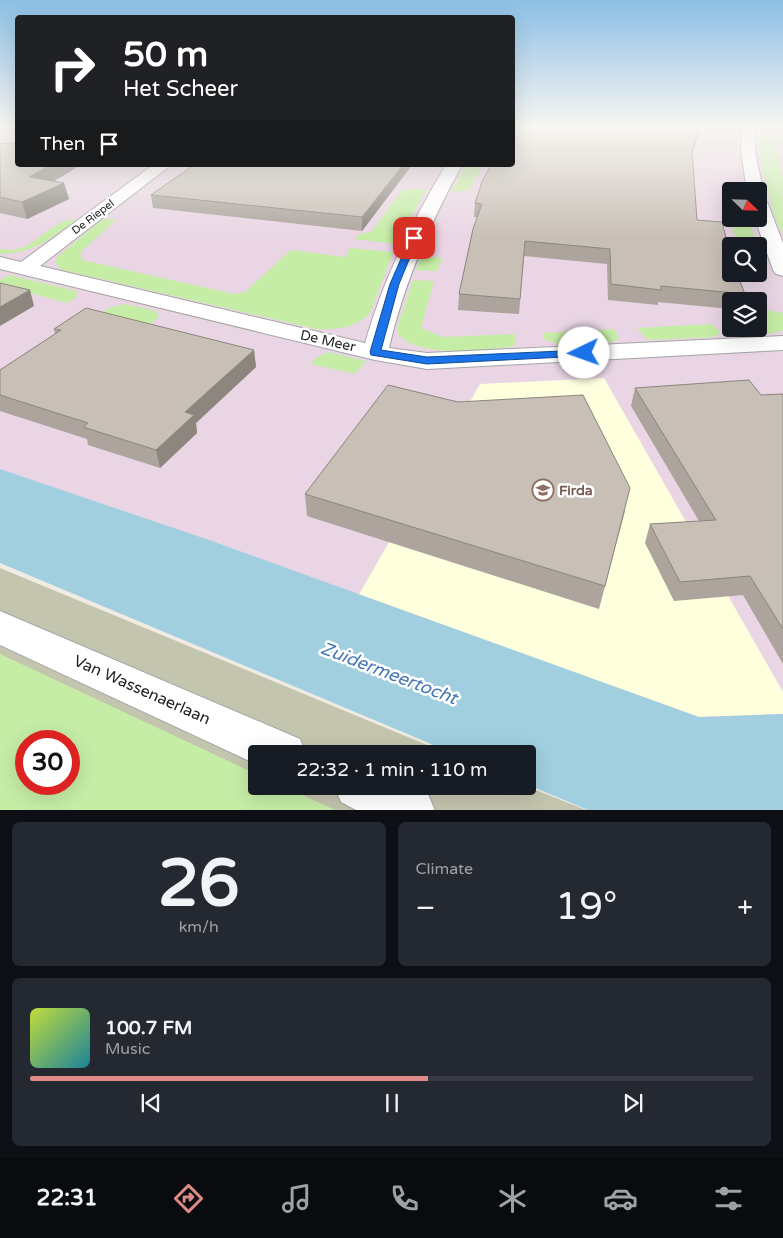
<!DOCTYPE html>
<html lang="en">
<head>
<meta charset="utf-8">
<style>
  :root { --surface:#171b24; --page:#242831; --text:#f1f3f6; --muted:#9ea1a6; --line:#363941; --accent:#e08a87 }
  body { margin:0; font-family:"Varela Round",sans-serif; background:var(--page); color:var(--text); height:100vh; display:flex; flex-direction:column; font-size:19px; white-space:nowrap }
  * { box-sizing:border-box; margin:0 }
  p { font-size:16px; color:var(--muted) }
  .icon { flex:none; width:28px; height:28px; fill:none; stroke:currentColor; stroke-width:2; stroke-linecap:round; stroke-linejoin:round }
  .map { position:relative; height:810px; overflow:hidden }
  .panel { display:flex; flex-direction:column; gap:12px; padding:12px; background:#0d0f14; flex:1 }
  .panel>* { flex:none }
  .hud { position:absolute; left:15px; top:15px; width:500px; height:152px; border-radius:5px; box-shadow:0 5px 20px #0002; background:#202124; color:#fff; overflow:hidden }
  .needle { width:32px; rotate:113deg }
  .buttons { position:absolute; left:722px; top:182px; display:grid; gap:10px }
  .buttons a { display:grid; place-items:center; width:45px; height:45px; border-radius:5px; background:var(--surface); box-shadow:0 5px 20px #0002; font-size:25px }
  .speed { position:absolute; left:15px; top:730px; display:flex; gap:10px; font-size:25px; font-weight:700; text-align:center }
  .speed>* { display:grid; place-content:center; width:65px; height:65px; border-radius:50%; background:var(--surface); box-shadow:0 5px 20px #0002; line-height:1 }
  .speed .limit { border:8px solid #d22; background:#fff; color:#111 }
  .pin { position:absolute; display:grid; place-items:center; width:42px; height:42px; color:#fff; margin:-21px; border-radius:10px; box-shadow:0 2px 8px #0006 }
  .me { position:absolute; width:55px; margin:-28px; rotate:267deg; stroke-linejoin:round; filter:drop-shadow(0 0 4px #0008) }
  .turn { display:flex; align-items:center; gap:18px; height:105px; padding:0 25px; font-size:22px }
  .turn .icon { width:65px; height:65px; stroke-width:2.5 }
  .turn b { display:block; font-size:35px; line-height:42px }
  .then { display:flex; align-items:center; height:48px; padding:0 25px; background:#0003; gap:10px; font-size:19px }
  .big { font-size:38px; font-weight:600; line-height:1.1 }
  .panel .widget { flex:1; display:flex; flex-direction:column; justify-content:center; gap:8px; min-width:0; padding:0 18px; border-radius:8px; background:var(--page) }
  .panel .dial { align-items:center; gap:0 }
  .dial b { font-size:65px; line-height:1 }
  .song { display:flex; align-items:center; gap:15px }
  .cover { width:60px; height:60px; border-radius:8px; background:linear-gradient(135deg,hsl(70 70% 55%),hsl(190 70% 35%)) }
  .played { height:5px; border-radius:2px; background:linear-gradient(90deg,var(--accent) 55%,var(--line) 55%) }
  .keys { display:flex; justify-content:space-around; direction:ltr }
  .heat { display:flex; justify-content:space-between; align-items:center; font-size:28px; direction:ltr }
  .panel .tiles { flex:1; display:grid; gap:12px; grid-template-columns:1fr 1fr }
  .widget:last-child { grid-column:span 2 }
  .trip { position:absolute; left:248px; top:745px; width:288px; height:50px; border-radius:5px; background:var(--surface); box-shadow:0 5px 20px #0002; font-weight:600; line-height:50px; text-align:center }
  .dock { display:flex; height:80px; justify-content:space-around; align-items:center; background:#090b0e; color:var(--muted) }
  .dock .icon { width:35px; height:35px }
  .dock .on { color:var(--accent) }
  .dock b { font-size:22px; color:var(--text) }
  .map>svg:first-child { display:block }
  .industrial { fill:#e9d5e4; fill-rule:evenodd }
  .education { fill:#feffdd }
  .construction { fill:#c4c5ae; fill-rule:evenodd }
  .grass { fill:#c6eda6; fill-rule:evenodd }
  .water { fill:#a1cfe0 }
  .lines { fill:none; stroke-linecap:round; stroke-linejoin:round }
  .minor-casing { stroke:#a5a5a5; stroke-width:2 }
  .minor { fill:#fff; fill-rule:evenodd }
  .wall { fill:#aca49d }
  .shaded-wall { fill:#8c867f }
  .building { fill:#c8bfb6; stroke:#8c867f }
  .route { fill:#1a73e8; stroke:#114b97 }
  .labels { text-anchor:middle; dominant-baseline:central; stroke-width:5; stroke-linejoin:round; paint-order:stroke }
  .far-street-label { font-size:11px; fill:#1e1e1e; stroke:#fff }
  .street-label { font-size:14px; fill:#1e1e1e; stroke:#fff }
  .education-label { font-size:14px; font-weight:bold; fill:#785e54; stroke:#fff; text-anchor:start }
  .near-street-label { font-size:16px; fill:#1e1e1e; stroke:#fff }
  .near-water-label { font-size:18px; font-style:italic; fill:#4477b3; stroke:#fff }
</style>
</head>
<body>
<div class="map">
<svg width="783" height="811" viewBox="0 0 783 811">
  <rect width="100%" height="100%" fill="#f0ece3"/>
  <path class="industrial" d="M0 126H17L18 165H512L513 126H783V788L0 513ZM731 191H759V219H731ZM731 246H759V274H731ZM731 301H759V329H731Z"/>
  <polygon class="education" points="604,378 783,692 783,714 699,717 358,596 480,384"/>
  <path class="construction" d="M0 568 449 754H256V786H526L586 810H0ZM26 741H69V784H26Z"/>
  <g class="grass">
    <path d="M765 138 783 140V142H776L783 180V232C771 220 760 158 759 139Z"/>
    <polygon points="466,165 483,165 469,190 451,192"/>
    <polygon points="403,189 426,189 397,244 355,239 359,234 371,232"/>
    <path d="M77 219C50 239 35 253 0 254V249C28 255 39 233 61 223 65 220 72 220 77 219Z"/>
    <path d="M111 219 116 220 85 248 80 253 82 260 234 294 245 292 291 250 345 257 350 248 393 252 370 313C355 329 336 330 316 329L67 271 60 269 55 262 57 257 100 221Z"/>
    <polygon points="735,223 751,226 758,246 738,246 732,226"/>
    <polygon points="421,256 442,258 437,271 416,270"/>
    <polygon points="9,275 76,291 77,297 67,303 0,285 0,280"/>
    <path d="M413 280 434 281 421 328 443 337 514 334 516 343 511 347C479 349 420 360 397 333V328Z"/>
    <polygon points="125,304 156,311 159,317 142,330 95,318 109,308"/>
    <path d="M760 309 783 313V330C771 335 753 338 742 329H759Z"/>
    <polygon points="712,324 720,332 715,337 648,340 637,328"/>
    <polygon points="614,329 619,338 613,342 560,345 544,339 544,333"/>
    <polygon points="328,352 366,361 355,374 311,364 316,358"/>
    <path d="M0 654 256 774V786H283L335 810H0ZM26 741H69V784H26Z"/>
  </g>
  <polygon class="water" points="0,469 212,541 699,717 783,714 783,810 588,810 526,784 526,754 455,754 0,563"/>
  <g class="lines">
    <g class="minor-casing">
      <g id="minor">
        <polygon points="742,126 756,126 755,151 763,191 761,195 759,195 759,191 747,191 741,151"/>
        <path d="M153 165H171L40 266 365 343C383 280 412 221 446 165H462C430 223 404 283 389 348L427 353 783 336V350L427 369 375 360 0 269V257L21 262Z"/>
        <polygon points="759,199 765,200 768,204 783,243 783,276 776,274 773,270 755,219 759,219"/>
        <polygon points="0,611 300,739 306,754 256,754 256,764 0,645"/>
        <polygon points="334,786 410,786 428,794 435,811 358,811 341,802"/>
      </g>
    </g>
    <use href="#minor" class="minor"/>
  </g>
  <g class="wall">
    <polygon points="0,143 54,181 64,183 69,199 27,219 0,213"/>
    <polygon points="692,154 697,220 731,257 745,294 742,301 731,301 731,309 658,302 658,305 608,300 607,264 524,256 519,314 458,310 459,294 477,217 474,217 475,203"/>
    <polygon points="412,165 362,231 153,208 151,195"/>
    <polygon points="54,329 254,350 256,367 196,423 197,433 160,468 88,445 87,439 0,411 0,370 55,334"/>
    <polygon points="635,388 761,395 783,394 783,664 743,595 674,601 645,543 650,524 699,521 631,406"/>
    <polygon points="305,494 625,511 599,609 307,516"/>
  </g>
  <g class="shaded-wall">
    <polygon points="701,126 702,126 689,163 692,151"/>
    <polygon points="50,165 81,165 34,193 29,177"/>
    <polygon points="403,165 412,165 362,231 362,217"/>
    <polygon points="64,183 69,199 27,219 22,202"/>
    <polygon points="30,290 34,306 0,326 0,307"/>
    <polygon points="254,350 256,367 196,423 197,433 160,468 156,450 185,412"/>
  </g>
  <g class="building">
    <polygon points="514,126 701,126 692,151 697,220 722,222 731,257 731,274 737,274 745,294 661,286 661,290 611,284 610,249 525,241 520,299 459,294 473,229 482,204 475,203 482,182 491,165 512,165 512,128"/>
    <polygon points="18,141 18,165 50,165 29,177 64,183 22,202 0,197 0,143 11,144"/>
    <polygon points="194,165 403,165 362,217 151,195"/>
    <polygon points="0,283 30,290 0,307"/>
    <polygon points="86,308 254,350 185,412 194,415 156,450 83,427 88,423 0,395 0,370 61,330 54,329"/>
    <polygon points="749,380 761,395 783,394 783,629 750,576 680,582 650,524 716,520 635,388"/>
    <polygon points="388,385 458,402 583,395 630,488 605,586 305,494"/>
  </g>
  <linearGradient id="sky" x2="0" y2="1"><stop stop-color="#8bbfe5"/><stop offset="0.53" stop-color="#f8f6f2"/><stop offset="1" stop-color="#f8f6f2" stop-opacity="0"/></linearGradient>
  <rect width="783" height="239" fill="url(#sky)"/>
  <polygon class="route" points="414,236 418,238 399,284 381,350 427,357 584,350 589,353 584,356 427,364 371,355 370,352 390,284 410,238"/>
  <defs>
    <g id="university-ring" transform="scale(1.125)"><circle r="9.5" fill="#fff" stroke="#8d6e63" stroke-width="1.5"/><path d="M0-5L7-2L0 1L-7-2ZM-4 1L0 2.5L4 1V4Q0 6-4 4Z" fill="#8d6e63"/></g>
  </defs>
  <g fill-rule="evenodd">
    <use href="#university-ring" x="543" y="490"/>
  </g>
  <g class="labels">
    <g class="far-street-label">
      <text transform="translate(93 217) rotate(-37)">De Riepel</text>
    </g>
    <g class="street-label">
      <text transform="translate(328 341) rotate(13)">De Meer</text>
    </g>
    <g class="education-label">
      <text x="559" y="490">Firda</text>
    </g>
    <g class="near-street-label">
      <text transform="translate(142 690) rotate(24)">Van Wassenaerlaan</text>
    </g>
    <g class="near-water-label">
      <text transform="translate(389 673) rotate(21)">Zuidermeertocht</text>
    </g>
  </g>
</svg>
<div class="buttons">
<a><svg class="needle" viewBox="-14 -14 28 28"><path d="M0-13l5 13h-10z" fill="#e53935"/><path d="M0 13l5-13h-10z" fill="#9ea1a6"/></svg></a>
<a><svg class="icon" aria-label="search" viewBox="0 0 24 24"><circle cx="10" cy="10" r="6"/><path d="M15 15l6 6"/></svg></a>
<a><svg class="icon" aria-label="layers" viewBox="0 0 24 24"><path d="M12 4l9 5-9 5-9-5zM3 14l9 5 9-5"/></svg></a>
</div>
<div class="speed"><div class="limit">30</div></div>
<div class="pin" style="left:414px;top:238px;background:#d93025"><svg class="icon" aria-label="arrive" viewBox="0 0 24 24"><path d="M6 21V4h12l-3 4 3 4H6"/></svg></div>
<svg class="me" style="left:584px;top:353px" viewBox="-20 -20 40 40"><circle r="19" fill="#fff"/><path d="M0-13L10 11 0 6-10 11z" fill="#1a73e8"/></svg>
<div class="trip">22:32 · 1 min · 110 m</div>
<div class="hud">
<div class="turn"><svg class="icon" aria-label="right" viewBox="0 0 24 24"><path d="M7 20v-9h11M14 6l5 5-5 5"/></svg><div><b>50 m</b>Het Scheer</div></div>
<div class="then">Then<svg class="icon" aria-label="arrive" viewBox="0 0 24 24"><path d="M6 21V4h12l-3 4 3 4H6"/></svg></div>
</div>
</div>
<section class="panel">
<div class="tiles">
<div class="widget dial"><b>26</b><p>km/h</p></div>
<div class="widget"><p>Climate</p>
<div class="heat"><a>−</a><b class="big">19°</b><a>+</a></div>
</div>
<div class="widget">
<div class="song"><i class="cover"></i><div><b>100.7 FM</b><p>Music</p></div></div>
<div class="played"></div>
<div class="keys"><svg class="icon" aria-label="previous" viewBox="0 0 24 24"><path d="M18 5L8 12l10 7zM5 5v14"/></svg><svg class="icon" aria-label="pause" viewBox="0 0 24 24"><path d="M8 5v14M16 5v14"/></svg><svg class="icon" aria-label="next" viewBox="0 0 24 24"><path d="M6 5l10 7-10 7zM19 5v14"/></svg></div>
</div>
</div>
</section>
<nav class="dock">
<b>22:31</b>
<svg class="icon on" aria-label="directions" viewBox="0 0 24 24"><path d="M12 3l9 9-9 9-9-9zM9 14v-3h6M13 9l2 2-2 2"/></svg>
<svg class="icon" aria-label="music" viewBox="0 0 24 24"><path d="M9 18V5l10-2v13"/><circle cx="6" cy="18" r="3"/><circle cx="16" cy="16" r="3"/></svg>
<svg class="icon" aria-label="phone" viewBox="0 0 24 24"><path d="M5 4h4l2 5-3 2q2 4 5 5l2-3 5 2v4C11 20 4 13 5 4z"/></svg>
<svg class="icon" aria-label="climate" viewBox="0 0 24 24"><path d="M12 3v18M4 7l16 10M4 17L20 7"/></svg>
<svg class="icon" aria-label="car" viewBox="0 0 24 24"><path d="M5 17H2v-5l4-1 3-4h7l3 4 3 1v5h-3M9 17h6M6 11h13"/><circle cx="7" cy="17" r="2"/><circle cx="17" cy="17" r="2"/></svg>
<svg class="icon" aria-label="filters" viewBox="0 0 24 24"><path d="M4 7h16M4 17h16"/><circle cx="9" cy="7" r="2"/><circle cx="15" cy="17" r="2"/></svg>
</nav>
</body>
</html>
